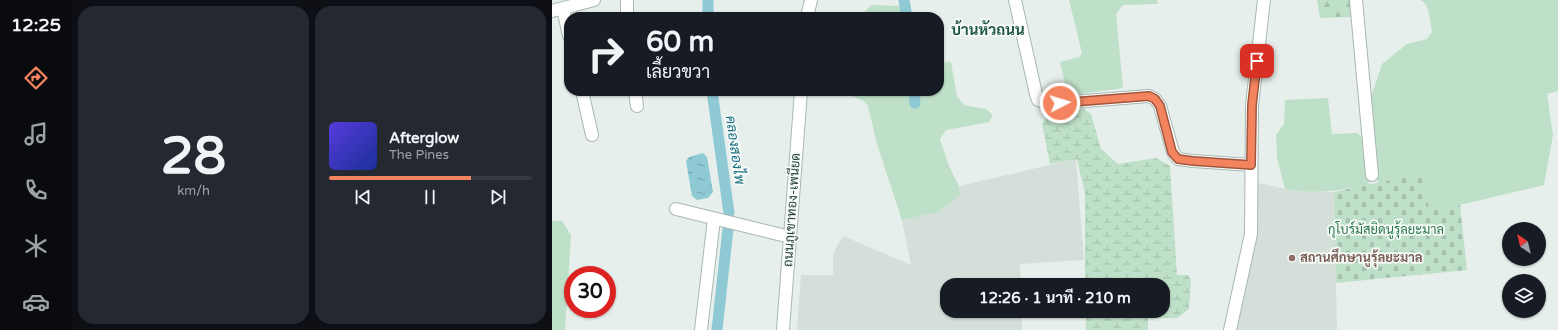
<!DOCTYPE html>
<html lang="th">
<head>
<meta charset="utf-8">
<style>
  :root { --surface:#171b24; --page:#242831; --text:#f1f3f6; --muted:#9ea1a6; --line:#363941; --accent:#f4845f }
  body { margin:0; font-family:"Varela Round",Sarabun,sans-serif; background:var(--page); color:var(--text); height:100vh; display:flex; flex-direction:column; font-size:15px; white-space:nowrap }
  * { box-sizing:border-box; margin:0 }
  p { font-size:13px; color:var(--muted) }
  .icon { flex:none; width:22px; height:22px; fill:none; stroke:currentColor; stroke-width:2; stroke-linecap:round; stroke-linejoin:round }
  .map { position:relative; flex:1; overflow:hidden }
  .drawer { display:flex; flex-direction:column; gap:6px; padding:6px; background:#0d0f14; width:480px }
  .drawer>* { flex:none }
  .banner { position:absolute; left:12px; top:12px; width:380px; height:84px; border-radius:16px; box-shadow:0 1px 3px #0004; background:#171b24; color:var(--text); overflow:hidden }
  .needle { width:26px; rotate:325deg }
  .tools { position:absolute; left:950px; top:222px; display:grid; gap:8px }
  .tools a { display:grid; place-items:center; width:44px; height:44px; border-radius:50%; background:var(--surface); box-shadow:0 1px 3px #0004; font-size:20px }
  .speed { position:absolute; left:12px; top:266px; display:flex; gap:8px; font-size:20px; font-weight:700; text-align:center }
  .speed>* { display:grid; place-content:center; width:52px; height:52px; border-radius:50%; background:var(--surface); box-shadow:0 1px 3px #0004; line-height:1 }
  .speed .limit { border:6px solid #d22; background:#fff; color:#111 }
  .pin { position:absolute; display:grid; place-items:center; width:34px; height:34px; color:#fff; margin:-17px; border-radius:8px; box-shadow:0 2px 6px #0006 }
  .me { position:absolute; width:44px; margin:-22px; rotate:85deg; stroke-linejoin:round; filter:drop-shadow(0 0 3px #0008) }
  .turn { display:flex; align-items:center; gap:14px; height:84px; padding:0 16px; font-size:18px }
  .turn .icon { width:52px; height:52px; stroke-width:2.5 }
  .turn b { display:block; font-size:28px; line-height:34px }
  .drawer .widget { flex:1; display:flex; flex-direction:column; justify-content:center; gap:6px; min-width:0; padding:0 14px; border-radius:16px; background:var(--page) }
  .drawer .dial { align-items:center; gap:0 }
  .dial b { font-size:52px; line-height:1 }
  .song { display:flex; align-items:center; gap:12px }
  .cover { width:48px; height:48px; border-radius:6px; background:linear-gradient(135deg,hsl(250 70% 55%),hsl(230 70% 35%)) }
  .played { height:4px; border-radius:2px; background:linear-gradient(90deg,var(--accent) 70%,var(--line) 70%) }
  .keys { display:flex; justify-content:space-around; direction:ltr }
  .drawer .tiles { flex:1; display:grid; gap:6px; grid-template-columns:repeat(2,1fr) }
  .trip { position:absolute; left:388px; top:278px; width:230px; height:40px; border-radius:16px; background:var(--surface); box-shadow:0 1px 3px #0004; font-weight:700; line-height:40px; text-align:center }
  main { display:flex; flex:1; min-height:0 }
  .menu { display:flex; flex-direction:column; width:72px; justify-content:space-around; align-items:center; background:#090b0e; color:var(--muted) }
  .menu .icon { width:28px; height:28px }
  .menu .on { color:var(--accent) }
  .menu b { font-size:18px; color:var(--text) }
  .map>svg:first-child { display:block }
  .built { fill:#d4dfda }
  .green { fill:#bfe0c8 }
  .forest { fill:url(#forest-firs) }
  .wetland { fill:url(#wetland-marsh) }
  .cemetery { fill:url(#cemetery-stones) }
  .water { fill:url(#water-ripples) }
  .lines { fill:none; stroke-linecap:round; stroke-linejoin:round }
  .canal { stroke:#8ec9d4; stroke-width:11 }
  .minor-casing { stroke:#a8b8b2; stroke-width:14 }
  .tertiary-casing { stroke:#a8b8b2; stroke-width:14 }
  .minor { stroke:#fff; stroke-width:12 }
  .tertiary { stroke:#fff; stroke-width:12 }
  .route-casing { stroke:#9f563e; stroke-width:10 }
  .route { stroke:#f4845f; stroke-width:7 }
  .education-dot { fill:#8d6e63; stroke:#f7fbf9; stroke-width:1.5 }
  .labels { text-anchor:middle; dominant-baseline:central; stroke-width:3.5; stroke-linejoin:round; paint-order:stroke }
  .street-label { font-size:13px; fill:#24423a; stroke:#f7fbf9 }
  .park-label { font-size:13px; fill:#2d7a4b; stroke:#f7fbf9 }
  .education-label { font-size:13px; font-weight:bold; fill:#785e54; stroke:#f7fbf9; text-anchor:start }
  .water-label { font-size:14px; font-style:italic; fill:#1c6f80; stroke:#f7fbf9 }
  .quarter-label { font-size:15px; font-weight:bold; fill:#1f5548; stroke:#f7fbf9 }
</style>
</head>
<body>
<main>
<nav class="menu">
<b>12:25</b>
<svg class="icon on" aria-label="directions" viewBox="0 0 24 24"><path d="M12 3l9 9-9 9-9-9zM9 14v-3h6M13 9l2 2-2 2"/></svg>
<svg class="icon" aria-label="music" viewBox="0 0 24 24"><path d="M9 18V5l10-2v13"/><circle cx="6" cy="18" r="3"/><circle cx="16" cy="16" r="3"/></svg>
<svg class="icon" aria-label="phone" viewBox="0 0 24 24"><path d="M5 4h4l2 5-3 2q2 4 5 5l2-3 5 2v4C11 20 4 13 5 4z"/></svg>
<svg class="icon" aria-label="climate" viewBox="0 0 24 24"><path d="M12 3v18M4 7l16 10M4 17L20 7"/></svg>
<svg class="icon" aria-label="car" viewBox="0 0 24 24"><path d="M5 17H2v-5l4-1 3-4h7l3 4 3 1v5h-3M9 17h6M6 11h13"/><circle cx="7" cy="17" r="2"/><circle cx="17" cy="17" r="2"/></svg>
</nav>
<section class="drawer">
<div class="tiles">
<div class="widget dial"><b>28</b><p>km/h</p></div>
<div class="widget">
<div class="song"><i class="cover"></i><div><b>Afterglow</b><p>The Pines</p></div></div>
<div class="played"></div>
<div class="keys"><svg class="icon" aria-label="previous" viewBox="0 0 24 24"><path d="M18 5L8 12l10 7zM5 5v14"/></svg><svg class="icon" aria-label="pause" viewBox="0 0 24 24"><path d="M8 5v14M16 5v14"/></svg><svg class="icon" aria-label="next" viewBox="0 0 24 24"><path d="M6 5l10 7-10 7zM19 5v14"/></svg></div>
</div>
</div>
</section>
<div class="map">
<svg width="1006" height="330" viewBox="0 0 1006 330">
  <defs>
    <pattern id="forest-firs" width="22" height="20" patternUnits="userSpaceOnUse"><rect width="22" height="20" fill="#bfe0c8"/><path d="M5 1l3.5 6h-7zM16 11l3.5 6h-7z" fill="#a4c1ad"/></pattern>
    <pattern id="wetland-marsh" width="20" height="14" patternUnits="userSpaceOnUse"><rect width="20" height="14" fill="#bfe0c8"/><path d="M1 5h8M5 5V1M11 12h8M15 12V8" fill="none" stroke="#a4c1ad"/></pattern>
    <pattern id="cemetery-stones" width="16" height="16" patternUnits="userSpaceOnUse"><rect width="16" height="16" fill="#bfe0c8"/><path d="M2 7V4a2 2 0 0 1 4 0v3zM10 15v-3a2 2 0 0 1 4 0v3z" fill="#a4c1ad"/></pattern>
    <pattern id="water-ripples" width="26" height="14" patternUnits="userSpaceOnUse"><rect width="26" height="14" fill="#8ec9d4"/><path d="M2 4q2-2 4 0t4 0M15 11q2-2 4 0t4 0" fill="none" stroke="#74a5ad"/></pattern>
  </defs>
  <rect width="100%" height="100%" fill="#e6efeb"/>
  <g class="built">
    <polygon points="524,159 532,260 468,264 469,285 395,285 395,311 470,311 470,330 245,330 249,275 281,275 281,254 291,236 359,265 350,220 387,211 408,195 407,186"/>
    <polygon points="702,182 743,191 782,192 785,330 683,330"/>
  </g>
  <g class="green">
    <polygon points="517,0 605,0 606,4 571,5 564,14 571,88 521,95 515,92 508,62 527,57 530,53"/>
    <path d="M868 0H1006V91L995 94 1001 135 992 185 908 205 877 210 872 173 826 183 819 97 830 64 855 44 875 39 880 32C878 22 878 3 868 0Z"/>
    <polygon points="320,5 350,6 352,17 316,17 313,11"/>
    <polygon points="399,62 405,96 412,105 434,109 441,115 437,122 394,130 388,139 397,166 407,186 408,195 386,212 350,220 325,144 316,106 312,101 287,91 387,91 387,63"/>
    <path d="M776 98 780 134 805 133 812 139 817 185C789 190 762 195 733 189L725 158 724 135 732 124 733 100Z"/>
    <polygon points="0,221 10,221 19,235 13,330 0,330"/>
  </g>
  <polygon class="forest" points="765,0 798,0 799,17 768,18"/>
  <polygon class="wetland" points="532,109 539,114 549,149 566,164 604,158 618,166 625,275 636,275 639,280 637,309 625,318 596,318 596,330 534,330 534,311 611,311 611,285 533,285 533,194 525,159 498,164 490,124 496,114"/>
  <polygon class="cemetery" points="872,173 877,209 908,205 915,270 784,283 782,192"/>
  <polygon class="water" points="151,153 155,157 161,192 156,198 145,200 140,196 134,161 137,157"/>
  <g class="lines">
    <g class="canal">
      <polyline points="156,0 156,17"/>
      <polyline points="352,0 355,17"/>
      <polyline points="160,91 177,213"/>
      <polyline points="362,91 363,103"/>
      <polyline points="165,330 176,229"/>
    </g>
    <g class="minor-casing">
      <g id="minor">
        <polyline points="463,0 484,94 486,100 493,102 508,103 597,96 603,99 608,106 621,152 626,159 641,161 699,165"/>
        <polyline points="804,0 820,175"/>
        <polyline points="11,9 17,36"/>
        <polyline points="0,11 42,0"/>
        <polyline points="75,17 75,0"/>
        <polyline points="30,91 40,135"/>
        <polyline points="83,91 85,106"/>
        <polyline points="124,209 238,237"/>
        <polyline points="149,330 162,219"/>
        <polyline points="678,330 699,234 700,105 712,0"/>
      </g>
    </g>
    <g class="tertiary-casing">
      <g id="tertiary">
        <polyline points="255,17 259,0"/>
        <polyline points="231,330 249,91"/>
      </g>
    </g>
    <use href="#minor" class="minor"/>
    <use href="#tertiary" class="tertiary"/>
  </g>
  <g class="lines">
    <g class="route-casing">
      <polyline id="route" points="508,103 597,96 603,99 608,106 620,152 626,159 641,161 699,165 700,105 705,61"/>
    </g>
    <use href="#route" class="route"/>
  </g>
  <circle class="education-dot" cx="740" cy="258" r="4"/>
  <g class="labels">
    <g class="street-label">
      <text transform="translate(240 210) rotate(-86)">ถนนภูเขาทอง-เพนียด</text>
    </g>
    <g class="park-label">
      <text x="834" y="230">กุโบร์มัสยิดนูรุ้ลยะมาล</text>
    </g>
    <g class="education-label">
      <text x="748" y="258">สถานศึกษานูรุ้ลยะมาล</text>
    </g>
    <g class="water-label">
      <text transform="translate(183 150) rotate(82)">คลองสองไพ</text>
    </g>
    <g class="quarter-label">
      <text x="436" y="30">บ้านหัวถนน</text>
    </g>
  </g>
</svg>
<div class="tools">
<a><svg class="needle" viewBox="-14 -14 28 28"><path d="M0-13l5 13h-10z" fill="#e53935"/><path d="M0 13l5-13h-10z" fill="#9ea1a6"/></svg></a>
<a><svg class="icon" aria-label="layers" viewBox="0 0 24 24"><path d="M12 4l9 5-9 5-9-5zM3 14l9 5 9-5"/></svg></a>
</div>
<div class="speed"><div class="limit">30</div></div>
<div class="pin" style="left:705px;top:61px;background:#d93025"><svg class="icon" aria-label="arrive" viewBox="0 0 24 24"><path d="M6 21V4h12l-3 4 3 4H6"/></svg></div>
<svg class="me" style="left:508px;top:103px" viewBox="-20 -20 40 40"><circle r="17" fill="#f4845f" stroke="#fff" stroke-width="3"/><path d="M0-11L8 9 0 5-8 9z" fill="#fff"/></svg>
<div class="trip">12:26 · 1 นาที · 210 m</div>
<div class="banner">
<div class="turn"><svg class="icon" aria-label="right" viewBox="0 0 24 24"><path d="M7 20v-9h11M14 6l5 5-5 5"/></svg><div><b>60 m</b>เลี้ยวขวา</div></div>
</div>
</div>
</main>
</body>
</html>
